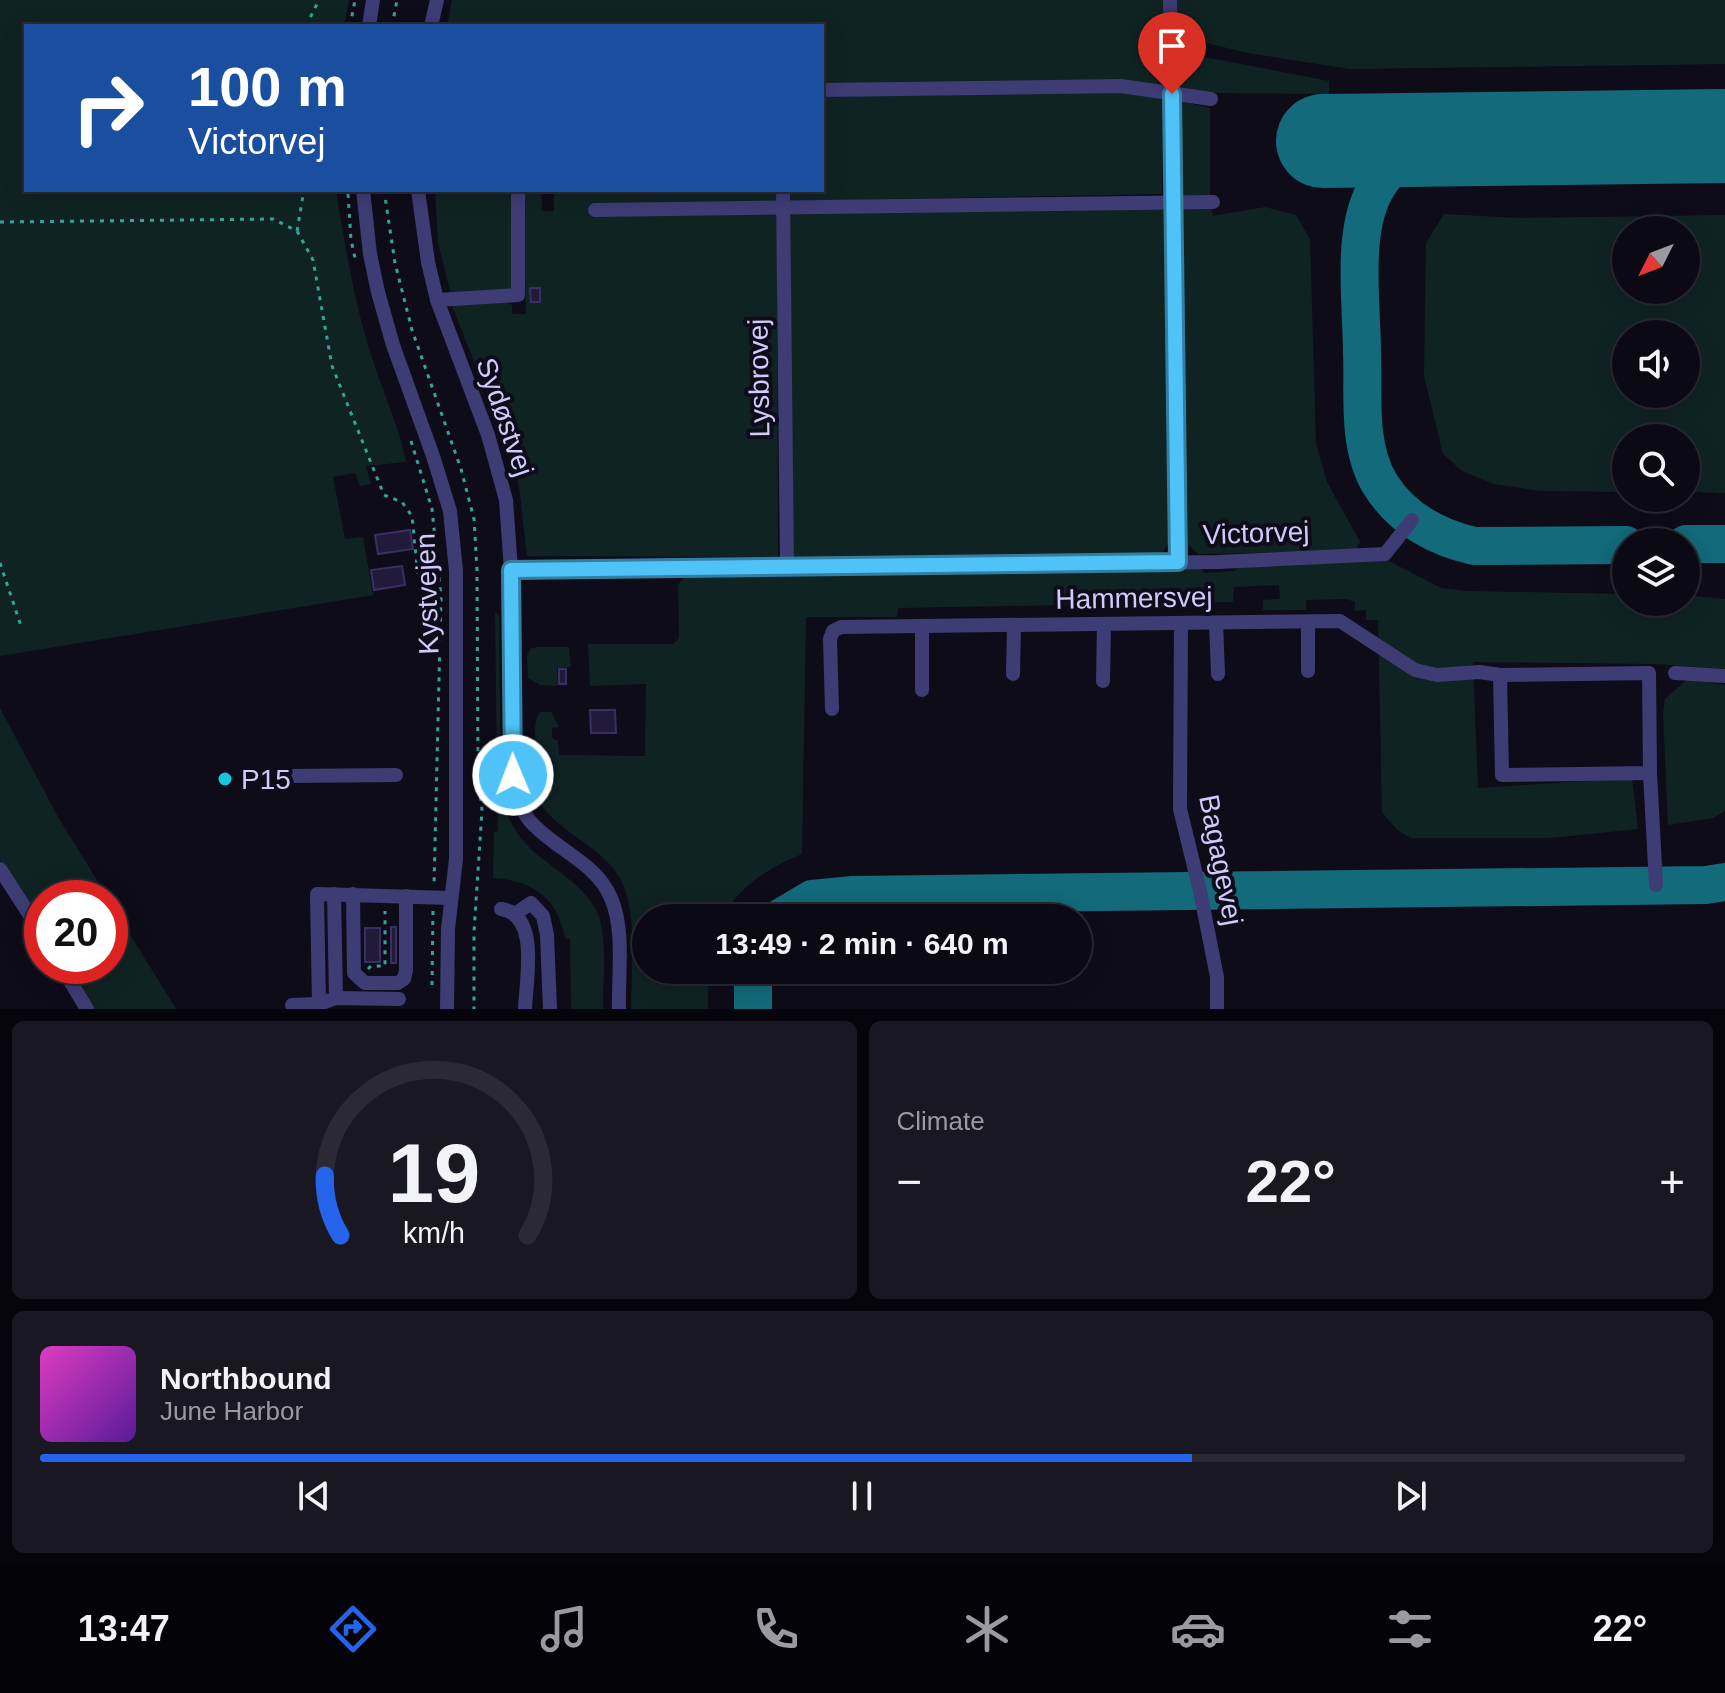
<!DOCTYPE html>
<html lang="en">
<head>
<meta charset="utf-8">
<style>
  :root { --surface:#0b0914; --page:#191722; --text:#f1f3f6; --muted:#9a9aa0; --line:#2b2a34; --accent:#2563eb }
  body { margin:0; font-family:Helvetica,sans-serif; background:var(--page); color:var(--text); height:100vh; display:flex; flex-direction:column; font-size:30px; white-space:nowrap }
  * { box-sizing:border-box; margin:0 }
  p { font-size:26px; color:var(--muted) }
  .icon { flex:none; width:44px; height:44px; fill:none; stroke:currentColor; stroke-width:2; stroke-linecap:round; stroke-linejoin:round }
  .map { position:relative; height:1009px; overflow:hidden }
  .details { display:flex; flex-direction:column; gap:12px; padding:12px; background:#06050b; flex:1 }
  .details>* { flex:none }
  .top-card { position:absolute; left:24px; top:24px; width:800px; height:168px; border-radius:0px; box-shadow:0 4px 20px #0003,0 0 0 2px var(--line); background:#1a4fa0; color:#fff; overflow:hidden }
  .needle { width:52px; rotate:228deg }
  .controls { position:absolute; left:1612px; top:216px; display:grid; gap:16px }
  .controls a { display:grid; place-items:center; width:88px; height:88px; border-radius:50%; background:var(--surface); box-shadow:0 4px 20px #0003,0 0 0 2px var(--line); font-size:40px }
  .speed { position:absolute; left:24px; top:880px; display:flex; gap:16px; font-size:40px; font-weight:700; text-align:center }
  .speed>* { display:grid; place-content:center; width:104px; height:104px; border-radius:50%; background:var(--surface); box-shadow:0 4px 20px #0003,0 0 0 2px var(--line); line-height:1 }
  .speed .limit { border:12px solid #d22; background:#fff; color:#111 }
  .pin { position:absolute; display:grid; place-items:center; width:68px; height:68px; color:#fff; margin:-82px -34px; border-radius:50% 50% 50% 0; rotate:-45deg; box-shadow:0 0 8px #0007 }
  .pin .icon { rotate:45deg }
  .me { position:absolute; width:88px; margin:-44px; rotate:359deg; stroke-linejoin:round; filter:drop-shadow(0 0 6px #0008) }
  .turn { display:flex; align-items:center; gap:28px; height:168px; padding:0 32px; font-size:36px }
  .turn .icon { width:104px; height:104px; stroke-width:2.5 }
  .turn b { display:block; font-size:56px; line-height:68px }
  .big { font-size:60px; font-weight:700; line-height:1.1 }
  .details .widget { flex:1; display:flex; flex-direction:column; justify-content:center; gap:12px; min-width:0; padding:0 28px; border-radius:12px; background:var(--page) }
  .details .dial { align-items:center; gap:0 }
  .dial svg { height:208px; overflow:visible; fill:none; stroke:var(--line); stroke-width:7; stroke-linecap:round; text-anchor:middle }
  .dial text { fill:var(--text); stroke:none }
  .song { display:flex; align-items:center; gap:24px }
  .cover { width:96px; height:96px; border-radius:12px; background:linear-gradient(135deg,hsl(310 70% 55%),hsl(270 70% 35%)) }
  .played { height:8px; border-radius:4px; background:linear-gradient(90deg,var(--accent) 70%,var(--line) 70%) }
  .keys { display:flex; justify-content:space-around; direction:ltr }
  .heat { display:flex; justify-content:space-between; align-items:center; font-size:44px; direction:ltr }
  .details .tiles { flex:1; display:grid; gap:12px; grid-template-columns:1fr 1fr }
  .widget:last-child { grid-column:span 2 }
  .trip { position:absolute; left:632px; top:904px; width:460px; height:80px; border-radius:40px; background:var(--surface); box-shadow:0 4px 20px #0003,0 0 0 2px var(--line); font-weight:700; line-height:80px; text-align:center }
  .menu { display:flex; height:128px; justify-content:space-around; align-items:center; background:#040408; color:var(--muted) }
  .menu .icon { width:56px; height:56px }
  .menu .active { color:var(--accent) }
  .menu b { font-size:36px; color:var(--text) }
  .map>svg:first-child { display:block }
  .green { fill:#102323; fill-rule:evenodd }
  .lines { fill:none; stroke-linecap:round; stroke-linejoin:round }
  .taxiway { stroke:#126a7a; stroke-width:38 }
  .runway { stroke:#126a7a; stroke-width:94 }
  .building { fill:#211a39; stroke:#392f63; stroke-width:2 }
  .path { stroke:#38a19a; stroke-width:3; stroke-dasharray:4 6; stroke-linecap:butt }
  .minor { stroke:#3e3c75; stroke-width:14 }
  .route-casing { stroke:#337fa1; stroke-width:20 }
  .route { stroke:#4fc3f7; stroke-width:14 }
  .poi-dot { fill:#16c7db; stroke:#0f0c1a; stroke-width:3 }
  .labels { text-anchor:middle; dominant-baseline:central; stroke-width:8; stroke-linejoin:round; paint-order:stroke }
  .street-label { font-size:28px; fill:#d0cbfa; stroke:#0f0c1a }
  .poi-label { font-size:28px; fill:#d0cbfa; stroke:#0f0c1a; text-anchor:start }
</style>
</head>
<body>
<div class="map">
<svg width="1725" height="1009" viewBox="0 0 1725 1009">
  <rect width="100%" height="100%" fill="#0f0c1a"/>
  <g class="green">
    <path d="M0 0H349L344 26H26V190H336C345 246 354 301 371 355 382 391 399 425 406 462L366 466 371 484 360 486 355 473 333 477 345 539 363 537 373 595 0 656Z"/>
    <polygon points="452,0 1164,0 1164,87 822,85 822,26 447,26"/>
    <polygon points="1175,0 1725,0 1725,64 1350,69 1248,53 1202,42 1176,22"/>
    <polygon points="1178,41 1199,56 1329,81 1329,94 1215,93 1177,88"/>
    <polygon points="1118,91 1164,99 1162,194 787,201 788,190 822,190 822,96"/>
    <polygon points="1180,101 1210,108 1210,196 1181,198"/>
    <polygon points="435,190 511,190 512,291 451,294 438,243"/>
    <polygon points="523,190 541,190 542,211 554,211 554,190 777,190 778,557 527,556 519,486 509,449 452,306 503,301 512,305 512,314 526,314"/>
    <polygon points="1265,207 1296,215 1310,239 1316,443 1327,482 1360,542 1355,551 1198,554 1188,544 1181,209 1211,208 1213,216"/>
    <polygon points="1165,208 1168,544 1162,553 792,559 788,213"/>
    <path d="M1444 214 1518 218 1725 215V493L1686 492V438H1626V492L1540 491 1494 484 1462 471 1443 454 1424 376 1426 243ZM1626 230H1686V290H1626ZM1626 334H1686V394H1626Z"/>
    <path d="M1387 560 1441 588 1466 591 1626 594V602H1686V595L1725 599V669L1655 664 1473 662 1478 788 1632 778 1638 829 1550 838H1411L1397 830 1382 812 1378 620H1366V610L1355 611V602L1346 599 1306 600V610H1263V600L1280 599 1279 585 1234 587 1233 602 898 608 897 617H806L802 854C770 867 739 886 722 918H646V970H708V1009H631C631 973 637 920 624 887 607 841 542 832 532 783 530 774 536 764 536 754 536 740 532 723 540 712H551L559 727 552 728V738L558 741 559 755 645 756 646 684 590 686 588 644H673L679 638 678 585 686 574 1199 568 1205 573 1234 571 1242 565Z"/>
    <path d="M495 612 499 616 501 801C508 817 514 831 526 844 551 871 596 887 602 929 606 954 603 983 603 1009H571L570 939 565 938C558 898 532 880 493 878L494 832 498 831Z"/>
    <polygon points="537,647 569,647 571,667 557,668 558,686 540,685 528,678 527,656 530,649"/>
    <polygon points="1688,679 1725,685 1725,811 1713,818 1668,825 1663,713 1665,699"/>
    <polygon points="0,708 58,817 108,898 42,898 42,926 0,859"/>
    <polygon points="110,902 176,1009 92,1009 66,966 110,966"/>
  </g>
  <g class="lines">
    <g class="taxiway">
      <path d="M1442 140C1416 151 1393 160 1378 185 1350 228 1362 303 1362 353 1363 379 1361 406 1364 432 1366 450 1371 469 1380 484 1402 519 1435 537 1474 546L1626 545"/>
      <polyline points="1686,544 1725,544"/>
      <polyline points="780,918 812,899 853,895 1706,885 1725,882"/>
      <polyline points="753,970 753,1009"/>
    </g>
    <polyline class="runway" points="1323,141 1725,136"/>
  </g>
  <g class="building">
    <polygon points="530,288 540,288 540,302 531,302"/>
    <polygon points="410,530 413,549 378,554 375,535"/>
    <polygon points="402,566 405,585 374,590 371,570"/>
    <rect x="559" y="669" width="7" height="15"/>
    <polygon points="590,710 615,710 616,733 591,733"/>
    <rect x="391" y="927" width="5" height="36"/>
    <rect x="365" y="928" width="15" height="34"/>
  </g>
  <g class="lines">
    <g class="path">
      <polyline points="306,26 319,0"/>
      <polyline points="350,26 355,0"/>
      <polyline points="392,26 397,0"/>
      <polyline points="384,190 395,263 412,330 461,469 474,519 477,570 478,773 482,810 474,932 474,1009"/>
      <polyline points="348,194 351,240 355,258"/>
      <polyline points="0,222 273,219 297,231 304,190"/>
      <polyline points="297,231 313,260 332,366 384,495 402,502 412,516 418,575 438,575"/>
      <polyline points="411,441 432,509 441,597 434,885"/>
      <polyline points="0,563 21,626"/>
      <polyline points="368,969 371,966 385,966 385,911"/>
      <polyline points="432,985 433,909"/>
    </g>
    <g class="minor">
      <polyline points="1170,0 1178,562"/>
      <polyline points="369,26 373,0"/>
      <polyline points="431,26 437,0"/>
      <polyline points="822,90 1121,86 1211,99"/>
      <polyline points="363,190 370,254 378,292 393,345 433,456 450,511 456,571 456,859 448,929 447,1009"/>
      <path d="M418 190 428 262 437 300 488 435 506 500 511 570 513 775C517 792 519 808 530 821 554 849 596 862 611 898 625 930 618 974 619 1009"/>
      <polyline points="783,190 787,565"/>
      <polyline points="595,210 1213,202"/>
      <polyline points="437,300 518,295 518,190"/>
      <polyline points="511,570 1218,562 1385,554 1412,520"/>
      <polyline points="1308,622 1308,671"/>
      <polyline points="1216,623 1218,674"/>
      <polyline points="1181,624 1180,809 1200,891 1217,977 1217,1009"/>
      <polygon points="1649,673 1650,773 1502,775 1500,675"/>
      <polyline points="1675,673 1725,676"/>
      <polyline points="1013,674 1014,625"/>
      <polyline points="1103,681 1104,624"/>
      <polyline points="922,690 922,626"/>
      <polyline points="832,709 830,639 833,631 841,627 1340,621 1415,670 1437,675 1479,672 1500,675"/>
      <polyline points="1650,773 1656,885"/>
      <polyline points="289,776 396,775"/>
      <polyline points="0,869 42,934"/>
      <polyline points="334,894 336,998"/>
      <polyline points="353,894 354,973 365,983 398,983 404,979 406,970 406,896"/>
      <path d="M501 909C540 914 526 980 525 1009"/>
      <polyline points="515,914 531,903 543,916 547,935 550,1009"/>
      <polyline points="61,966 87,1009"/>
      <polyline points="319,1004 317,894 450,898"/>
      <polyline points="292,1005 319,1004 336,998 399,999"/>
    </g>
  </g>
  <g class="lines">
    <g class="route-casing">
      <polyline id="route" points="513,775 511,570 1178,562 1172,94"/>
    </g>
    <use href="#route" class="route"/>
  </g>
  <circle class="poi-dot" cx="225" cy="779" r="8"/>
  <g class="labels">
    <g class="street-label">
      <text transform="translate(759 378) rotate(-91)">Lysbrovej</text>
      <text transform="translate(505 417) rotate(71)">Sydøstvej</text>
      <text transform="translate(1256 533) rotate(-2)">Victorvej</text>
      <text transform="translate(427 594) rotate(-92)">Kystvejen</text>
      <text transform="translate(1134 598) rotate(-1)">Hammersvej</text>
      <text transform="translate(1221 860) rotate(79)">Bagagevej</text>
    </g>
    <g class="poi-label">
      <text x="241" y="779">P15</text>
    </g>
  </g>
</svg>
<div class="controls">
<a><svg class="needle" viewBox="-14 -14 28 28"><path d="M0-13l5 13h-10z" fill="#e53935"/><path d="M0 13l5-13h-10z" fill="#9a9aa0"/></svg></a>
<a><svg class="icon" aria-label="sound" viewBox="0 0 24 24"><path d="M4 9h4l5-4v14l-5-4H4zM17 9q2 3 0 6"/></svg></a>
<a><svg class="icon" aria-label="search" viewBox="0 0 24 24"><circle cx="10" cy="10" r="6"/><path d="M15 15l6 6"/></svg></a>
<a><svg class="icon" aria-label="layers" viewBox="0 0 24 24"><path d="M12 4l9 5-9 5-9-5zM3 14l9 5 9-5"/></svg></a>
</div>
<div class="speed"><div class="limit">20</div></div>
<div class="pin" style="left:1172px;top:94px;background:#d93025"><svg class="icon" aria-label="arrive" viewBox="0 0 24 24"><path d="M6 21V4h12l-3 4 3 4H6"/></svg></div>
<svg class="me" style="left:513px;top:775px" viewBox="-20 -20 40 40"><circle r="17" fill="#4fc3f7" stroke="#fff" stroke-width="3"/><path d="M0-11L8 9 0 5-8 9z" fill="#fff"/></svg>
<div class="trip">13:49 · 2 min · 640 m</div>
<div class="top-card">
<div class="turn"><svg class="icon" aria-label="right" viewBox="0 0 24 24"><path d="M7 20v-9h11M14 6l5 5-5 5"/></svg><div><b>100 m</b>Victorvej</div></div>
</div>
</div>
<section class="details">
<div class="tiles">
<div class="widget dial"><svg viewBox="0 0 100 80">
<path d="M14 69A42 42 0 1 1 86 69"/>
<path d="M14 69A42 42 0 0 1 8 46" stroke="#2563eb"/>
<text x="50" y="56" font-size="32" font-weight="700">19</text>
<text x="50" y="72" font-size="11">km/h</text>
</svg></div>
<div class="widget"><p>Climate</p>
<div class="heat"><a>−</a><b class="big">22°</b><a>+</a></div>
</div>
<div class="widget">
<div class="song"><i class="cover"></i><div><b>Northbound</b><p>June Harbor</p></div></div>
<div class="played"></div>
<div class="keys"><svg class="icon" aria-label="previous" viewBox="0 0 24 24"><path d="M18 5L8 12l10 7zM5 5v14"/></svg><svg class="icon" aria-label="pause" viewBox="0 0 24 24"><path d="M8 5v14M16 5v14"/></svg><svg class="icon" aria-label="next" viewBox="0 0 24 24"><path d="M6 5l10 7-10 7zM19 5v14"/></svg></div>
</div>
</div>
</section>
<nav class="menu">
<b>13:47</b>
<svg class="icon active" aria-label="directions" viewBox="0 0 24 24"><path d="M12 3l9 9-9 9-9-9zM9 14v-3h6M13 9l2 2-2 2"/></svg>
<svg class="icon" aria-label="music" viewBox="0 0 24 24"><path d="M9 18V5l10-2v13"/><circle cx="6" cy="18" r="3"/><circle cx="16" cy="16" r="3"/></svg>
<svg class="icon" aria-label="phone" viewBox="0 0 24 24"><path d="M5 4h4l2 5-3 2q2 4 5 5l2-3 5 2v4C11 20 4 13 5 4z"/></svg>
<svg class="icon" aria-label="climate" viewBox="0 0 24 24"><path d="M12 3v18M4 7l16 10M4 17L20 7"/></svg>
<svg class="icon" aria-label="car" viewBox="0 0 24 24"><path d="M5 17H2v-5l4-1 3-4h7l3 4 3 1v5h-3M9 17h6M6 11h13"/><circle cx="7" cy="17" r="2"/><circle cx="17" cy="17" r="2"/></svg>
<svg class="icon" aria-label="filters" viewBox="0 0 24 24"><path d="M4 7h16M4 17h16"/><circle cx="9" cy="7" r="2"/><circle cx="15" cy="17" r="2"/></svg>
<b>22°</b>
</nav>
</body>
</html>
